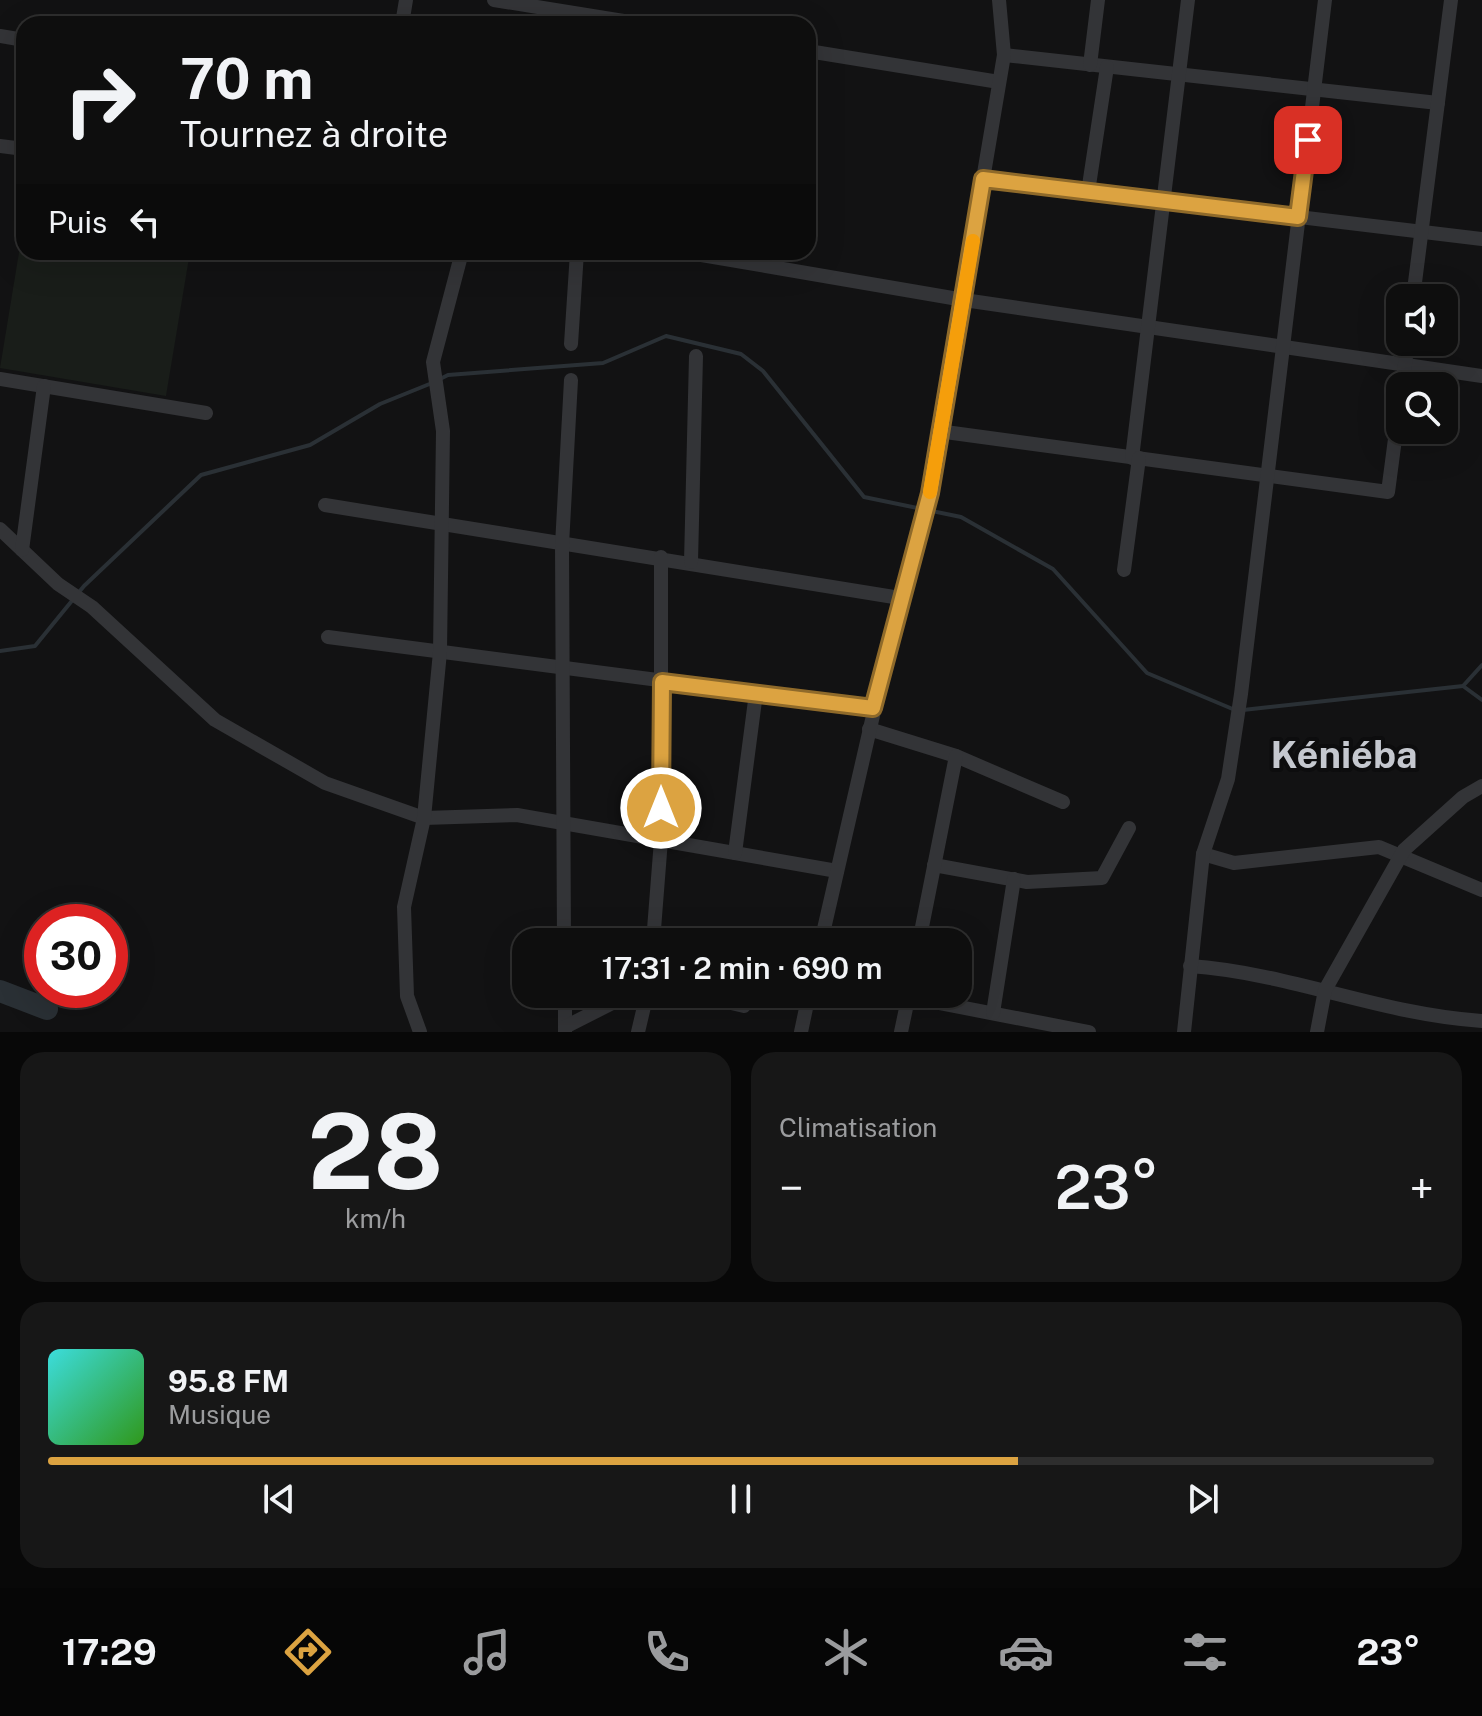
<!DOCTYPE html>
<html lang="fr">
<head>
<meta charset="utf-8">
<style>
  :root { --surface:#0e0e0e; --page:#171717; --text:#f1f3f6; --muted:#9b9c9e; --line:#2e2e2e; --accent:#dca341 }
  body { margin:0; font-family:"Public Sans",sans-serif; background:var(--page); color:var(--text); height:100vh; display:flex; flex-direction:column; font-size:30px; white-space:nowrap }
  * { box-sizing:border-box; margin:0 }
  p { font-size:26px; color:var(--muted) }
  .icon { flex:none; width:44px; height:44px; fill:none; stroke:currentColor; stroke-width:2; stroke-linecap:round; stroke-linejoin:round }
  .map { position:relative; height:1032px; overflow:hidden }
  .details { display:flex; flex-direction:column; gap:20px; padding:20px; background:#080808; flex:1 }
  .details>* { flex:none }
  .hud { position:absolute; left:16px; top:16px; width:800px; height:244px; border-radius:24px; box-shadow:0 8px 32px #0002,0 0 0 2px var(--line); background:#0e0e0e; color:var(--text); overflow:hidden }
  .tools { position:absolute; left:1386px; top:284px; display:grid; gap:16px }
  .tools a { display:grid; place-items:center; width:72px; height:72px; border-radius:16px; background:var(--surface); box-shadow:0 8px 32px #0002,0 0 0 2px var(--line); font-size:40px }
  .speed { position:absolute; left:24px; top:904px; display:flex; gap:16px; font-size:40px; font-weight:700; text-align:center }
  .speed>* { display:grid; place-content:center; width:104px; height:104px; border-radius:50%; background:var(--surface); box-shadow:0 8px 32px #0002,0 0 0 2px var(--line); line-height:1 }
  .speed .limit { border:12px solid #d22; background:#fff; color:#111 }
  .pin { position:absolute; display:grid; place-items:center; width:68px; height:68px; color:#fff; margin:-34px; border-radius:16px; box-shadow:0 4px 12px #0006 }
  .me { position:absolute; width:88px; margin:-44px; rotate:0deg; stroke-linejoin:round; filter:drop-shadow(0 0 6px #0008) }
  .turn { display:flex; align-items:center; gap:28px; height:168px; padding:0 32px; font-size:36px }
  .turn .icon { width:104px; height:104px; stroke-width:2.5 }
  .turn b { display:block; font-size:56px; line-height:68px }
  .then { display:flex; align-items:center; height:76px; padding:0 32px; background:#0003; gap:16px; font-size:30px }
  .big { font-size:60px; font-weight:600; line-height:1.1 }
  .details .card { flex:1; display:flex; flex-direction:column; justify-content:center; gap:12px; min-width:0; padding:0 28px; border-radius:24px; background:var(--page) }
  .details .dial { align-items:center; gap:0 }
  .dial b { font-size:104px; line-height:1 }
  .song { display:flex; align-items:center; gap:24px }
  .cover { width:96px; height:96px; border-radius:12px; background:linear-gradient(135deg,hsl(180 70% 55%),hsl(110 70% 35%)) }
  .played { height:8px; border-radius:4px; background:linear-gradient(90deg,var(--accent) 70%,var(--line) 70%) }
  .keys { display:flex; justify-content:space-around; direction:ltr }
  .heat { display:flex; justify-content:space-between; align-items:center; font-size:44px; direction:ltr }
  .details .tiles { flex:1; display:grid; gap:20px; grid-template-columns:1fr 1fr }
  .card:last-child { grid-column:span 2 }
  .trip { position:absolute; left:512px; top:928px; width:460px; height:80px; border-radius:24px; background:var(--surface); box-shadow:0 8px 32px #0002,0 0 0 2px var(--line); font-weight:600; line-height:80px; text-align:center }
  .tab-bar { display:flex; height:128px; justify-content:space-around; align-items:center; background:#060606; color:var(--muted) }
  .tab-bar .icon { width:56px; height:56px }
  .tab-bar .active { color:var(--accent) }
  .tab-bar b { font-size:36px; color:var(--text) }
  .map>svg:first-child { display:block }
  .park { fill:#191d19 }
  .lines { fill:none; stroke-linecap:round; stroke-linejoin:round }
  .stream { stroke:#2a3035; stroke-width:4 }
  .river { stroke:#2a3035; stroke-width:22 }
  .street { stroke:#333437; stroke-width:14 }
  .route-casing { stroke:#8f6a2a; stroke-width:20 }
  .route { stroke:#dca341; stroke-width:14 }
  .slow { stroke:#f59e0b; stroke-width:14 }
  .labels { text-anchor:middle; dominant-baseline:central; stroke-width:8; stroke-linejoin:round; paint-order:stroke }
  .town-label { font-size:38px; font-weight:bold; fill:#c5c8cf; stroke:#0d0d0e }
</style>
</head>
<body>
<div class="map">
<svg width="1482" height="1032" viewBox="0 0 1482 1032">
  <rect width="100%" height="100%" fill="#121213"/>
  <polygon class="park" points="24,222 24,252 190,252 166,396 0,368"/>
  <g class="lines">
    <g class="stream">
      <polyline points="440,379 448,375 603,363 666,336 741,354 763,371 864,497 961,517 1053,569 1147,673 1235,710"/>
      <polyline points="0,651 35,646 84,586 201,475 310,445 380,404 432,383"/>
      <polyline points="1463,686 1482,700"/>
      <polyline points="1243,710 1463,686 1482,665"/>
    </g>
    <polyline class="river" points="0,991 47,1009"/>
    <g class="street">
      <polyline points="494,0 642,24"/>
      <polyline points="402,24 406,0"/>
      <polyline points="0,36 24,40"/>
      <polyline points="808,51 999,82"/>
      <polyline points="1004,55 1438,103"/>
      <polyline points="1090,65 1098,0"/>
      <polyline points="0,146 24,149"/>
      <polyline points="983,179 1482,239"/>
      <polyline points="1088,192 1107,67"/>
      <polyline points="684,252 964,300 1482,376"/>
      <polyline points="1413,298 1451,0"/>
      <polyline points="571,344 577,252"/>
      <polyline points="0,379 206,413"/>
      <polyline points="1402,386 1408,342"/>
      <polyline points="938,431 1388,492 1400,401"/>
      <polyline points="1132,458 1188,0"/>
      <polyline points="325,505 900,598"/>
      <polyline points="0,529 58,584 92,607 215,720 325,783 424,818 517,815 837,871"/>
      <polyline points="22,550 44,386"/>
      <polyline points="691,562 696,356"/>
      <polyline points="1124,570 1139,458"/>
      <polyline points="328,637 873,708"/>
      <polyline points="869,729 956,756 1063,802"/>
      <polyline points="735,853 756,693"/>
      <polyline points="1203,854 1234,863 1379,847 1482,890"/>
      <polyline points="934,865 1027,882 1102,878 1129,828"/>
      <polyline points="564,942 562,545 571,380"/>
      <polyline points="653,942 661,840 661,557"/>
      <polyline points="821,942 900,598 930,493 1004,55 999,0"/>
      <polyline points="919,942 956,756"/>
      <path d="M1190 966C1290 973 1383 1015 1482 1021"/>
      <polyline points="565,994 565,1032"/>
      <polyline points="693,994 744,1006"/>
      <polyline points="908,997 1089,1032"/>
      <polyline points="993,1013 1014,879"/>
      <polyline points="565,1027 630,994"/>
      <polyline points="420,1032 407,996 404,907 424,818 440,652 443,431 433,362 462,252"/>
      <polyline points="638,1032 647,994"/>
      <polyline points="801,1032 809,994"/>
      <polyline points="901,1032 909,994"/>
      <polyline points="1184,1032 1203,854 1228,779 1241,694 1325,0"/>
      <polyline points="1317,1032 1325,990 1404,850 1463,797 1482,786"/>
    </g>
  </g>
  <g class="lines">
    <g class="route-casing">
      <polyline id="route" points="661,808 662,682 873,708 930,493 983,179 1298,217 1308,140"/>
    </g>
    <use href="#route" class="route"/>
    <polyline class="slow" points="930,492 973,241"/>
  </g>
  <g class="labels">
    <g class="town-label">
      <text x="1344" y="754">Kéniéba</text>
    </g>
  </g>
</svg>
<div class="tools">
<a><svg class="icon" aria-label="sound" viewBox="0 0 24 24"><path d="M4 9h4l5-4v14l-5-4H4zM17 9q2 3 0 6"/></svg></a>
<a><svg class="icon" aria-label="search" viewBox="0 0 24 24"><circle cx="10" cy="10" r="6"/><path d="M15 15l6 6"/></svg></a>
</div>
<div class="speed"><div class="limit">30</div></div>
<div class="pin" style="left:1308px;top:140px;background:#d93025"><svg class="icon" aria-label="arrive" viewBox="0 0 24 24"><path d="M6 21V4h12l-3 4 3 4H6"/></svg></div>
<svg class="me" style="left:661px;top:808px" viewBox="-20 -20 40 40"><circle r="17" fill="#dca341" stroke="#fff" stroke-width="3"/><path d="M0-11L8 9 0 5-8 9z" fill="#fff"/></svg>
<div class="trip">17:31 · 2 min · 690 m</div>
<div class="hud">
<div class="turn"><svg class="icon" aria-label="right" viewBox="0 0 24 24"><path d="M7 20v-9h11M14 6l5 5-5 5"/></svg><div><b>70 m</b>Tournez à droite</div></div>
<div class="then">Puis<svg class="icon" aria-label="left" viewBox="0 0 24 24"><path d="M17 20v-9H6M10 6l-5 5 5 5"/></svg></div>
</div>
</div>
<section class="details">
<div class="tiles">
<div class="card dial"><b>28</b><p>km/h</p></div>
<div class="card"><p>Climatisation</p>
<div class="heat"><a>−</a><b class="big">23°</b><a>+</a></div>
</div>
<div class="card">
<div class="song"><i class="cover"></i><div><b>95.8 FM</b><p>Musique</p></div></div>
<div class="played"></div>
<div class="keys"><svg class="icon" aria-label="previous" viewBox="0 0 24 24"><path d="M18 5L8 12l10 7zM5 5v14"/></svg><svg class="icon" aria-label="pause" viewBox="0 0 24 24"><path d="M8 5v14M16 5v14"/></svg><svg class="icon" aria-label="next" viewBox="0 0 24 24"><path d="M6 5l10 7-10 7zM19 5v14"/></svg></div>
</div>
</div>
</section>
<nav class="tab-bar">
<b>17:29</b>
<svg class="icon active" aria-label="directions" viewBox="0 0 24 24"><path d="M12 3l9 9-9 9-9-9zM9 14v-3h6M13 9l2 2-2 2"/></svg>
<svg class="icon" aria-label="music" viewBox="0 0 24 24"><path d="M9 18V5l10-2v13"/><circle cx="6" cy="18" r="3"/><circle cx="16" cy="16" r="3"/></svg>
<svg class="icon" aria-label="phone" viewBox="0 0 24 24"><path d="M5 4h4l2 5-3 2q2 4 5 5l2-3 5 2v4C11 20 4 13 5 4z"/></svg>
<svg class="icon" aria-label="climate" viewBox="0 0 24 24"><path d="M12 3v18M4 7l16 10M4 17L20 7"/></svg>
<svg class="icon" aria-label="car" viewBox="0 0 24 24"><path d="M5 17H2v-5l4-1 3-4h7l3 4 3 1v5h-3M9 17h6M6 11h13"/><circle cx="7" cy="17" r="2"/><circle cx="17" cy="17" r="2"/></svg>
<svg class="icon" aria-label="filters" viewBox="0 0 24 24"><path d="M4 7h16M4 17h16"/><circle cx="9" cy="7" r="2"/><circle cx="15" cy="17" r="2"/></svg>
<b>23°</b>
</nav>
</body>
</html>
